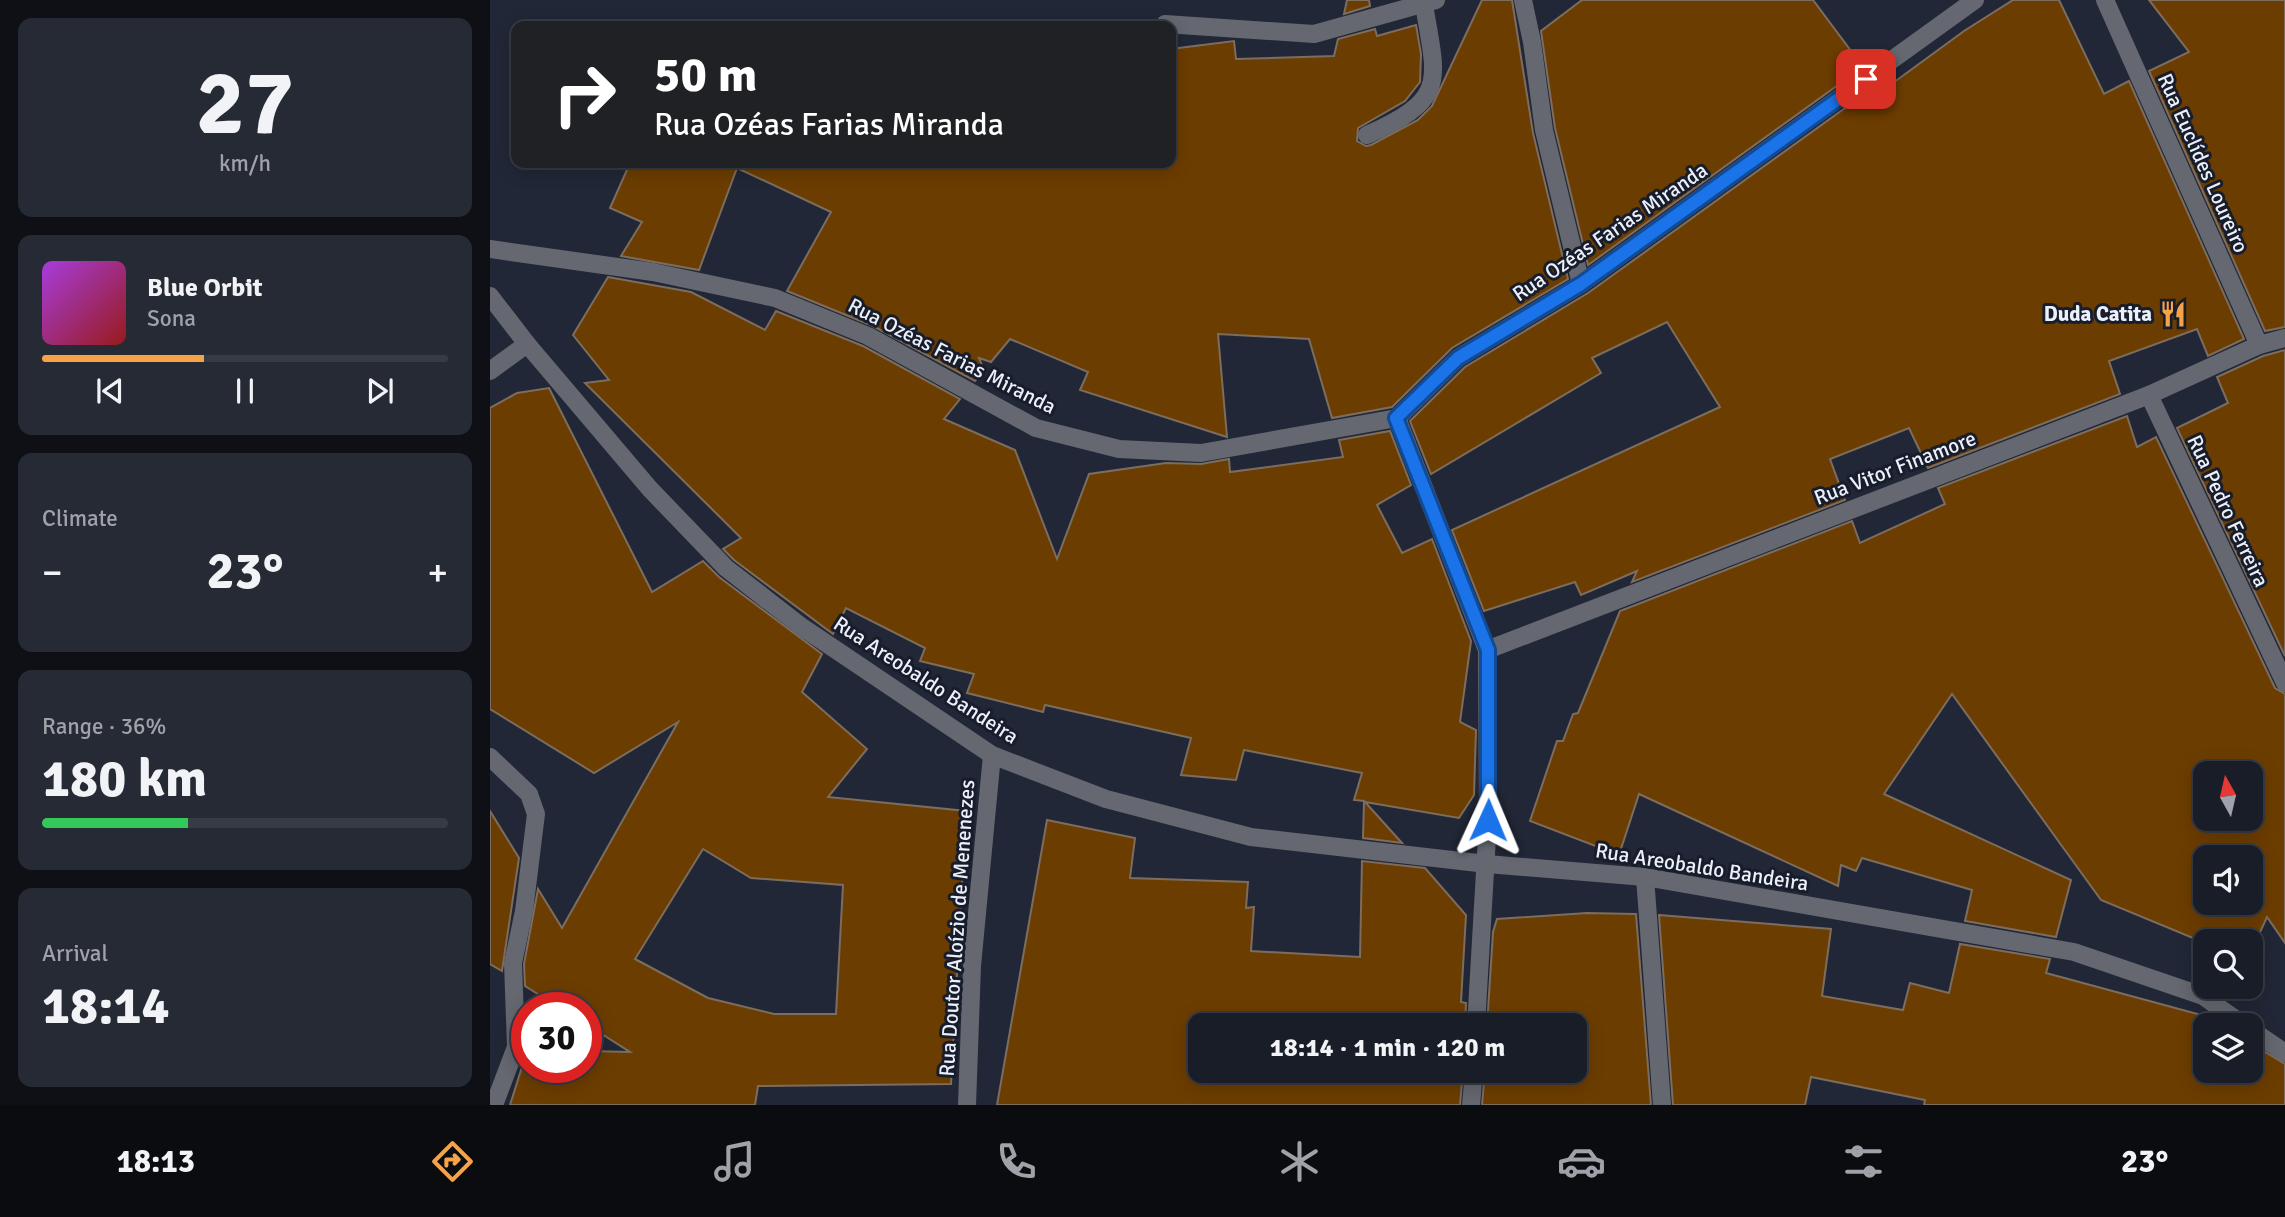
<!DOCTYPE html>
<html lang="en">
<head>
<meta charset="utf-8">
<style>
  :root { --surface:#191d28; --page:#262a34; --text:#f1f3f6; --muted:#9fa2a8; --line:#373b45; --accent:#f6a247 }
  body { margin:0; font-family:Signika,sans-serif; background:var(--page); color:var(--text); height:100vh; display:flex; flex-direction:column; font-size:26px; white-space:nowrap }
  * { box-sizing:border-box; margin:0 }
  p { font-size:23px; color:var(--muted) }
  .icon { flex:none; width:38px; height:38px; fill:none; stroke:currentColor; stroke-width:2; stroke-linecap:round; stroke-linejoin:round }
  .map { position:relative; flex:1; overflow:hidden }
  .details { display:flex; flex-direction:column; gap:18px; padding:18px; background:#0e1016; width:490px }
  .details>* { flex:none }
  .hud { position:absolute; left:21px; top:21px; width:665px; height:147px; border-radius:14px; box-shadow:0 4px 18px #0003,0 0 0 2px var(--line); background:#202124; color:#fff; overflow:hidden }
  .needle { width:46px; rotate:352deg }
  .controls { position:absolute; left:1703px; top:761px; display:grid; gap:14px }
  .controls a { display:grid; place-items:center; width:70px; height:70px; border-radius:14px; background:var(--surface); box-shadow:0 4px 18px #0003,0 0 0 2px var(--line); font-size:35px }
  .speed { position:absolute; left:21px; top:992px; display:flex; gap:14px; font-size:35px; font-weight:700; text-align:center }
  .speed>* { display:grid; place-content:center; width:91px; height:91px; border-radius:50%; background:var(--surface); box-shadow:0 4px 18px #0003,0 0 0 2px var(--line); line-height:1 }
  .speed .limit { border:10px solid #d22; background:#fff; color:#111 }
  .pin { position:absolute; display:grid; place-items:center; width:60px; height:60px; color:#fff; margin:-30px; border-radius:14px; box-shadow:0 4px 10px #0006 }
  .me { position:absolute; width:77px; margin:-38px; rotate:1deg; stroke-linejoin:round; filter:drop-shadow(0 0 5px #0008) }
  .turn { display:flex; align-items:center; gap:24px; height:147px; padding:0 28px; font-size:32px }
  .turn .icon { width:91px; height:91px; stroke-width:2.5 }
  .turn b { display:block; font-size:49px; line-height:60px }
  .big { font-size:52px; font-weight:700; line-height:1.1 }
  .details .widget { flex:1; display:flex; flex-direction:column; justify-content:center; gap:10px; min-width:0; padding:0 24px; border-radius:14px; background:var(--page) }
  .details .dial { align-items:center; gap:0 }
  .dial b { font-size:91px; line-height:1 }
  .song { display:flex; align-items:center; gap:21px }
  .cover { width:84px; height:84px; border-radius:10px; background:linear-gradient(135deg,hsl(280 70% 55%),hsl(0 70% 35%)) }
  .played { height:7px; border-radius:4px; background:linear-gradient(90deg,var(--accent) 40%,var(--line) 40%) }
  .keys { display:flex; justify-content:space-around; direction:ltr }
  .heat { display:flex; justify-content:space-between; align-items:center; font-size:38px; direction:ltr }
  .charge { height:10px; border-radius:5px; background:linear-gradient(90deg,#34c759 36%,var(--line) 0) }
  .trip { position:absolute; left:698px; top:1013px; width:399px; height:70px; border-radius:14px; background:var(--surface); box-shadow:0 4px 18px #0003,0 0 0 2px var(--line); font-weight:700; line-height:70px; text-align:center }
  .dock { display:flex; height:112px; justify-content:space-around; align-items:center; background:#0a0c10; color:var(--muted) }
  .dock .icon { width:49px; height:49px }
  .dock .selected { color:var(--accent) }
  .dock b { font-size:32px; color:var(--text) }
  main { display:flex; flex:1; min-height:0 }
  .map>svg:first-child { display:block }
  .building { fill:#6c3d00; stroke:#7c6d5e; stroke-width:2; fill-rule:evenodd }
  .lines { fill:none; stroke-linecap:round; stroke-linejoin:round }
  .lane { stroke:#656870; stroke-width:18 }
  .street { stroke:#656870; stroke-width:18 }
  .route-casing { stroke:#114b97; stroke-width:18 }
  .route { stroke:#1a73e8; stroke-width:12 }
  .labels { text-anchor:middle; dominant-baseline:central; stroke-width:6; stroke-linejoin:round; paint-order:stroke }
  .street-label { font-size:21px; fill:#ecf0fa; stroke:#181d2c }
  .poi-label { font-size:21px; font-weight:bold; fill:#ecf0fa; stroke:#181d2c; text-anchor:end }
</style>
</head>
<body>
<main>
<section class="details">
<div class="widget dial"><b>27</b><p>km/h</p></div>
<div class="widget">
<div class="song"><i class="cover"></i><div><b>Blue Orbit</b><p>Sona</p></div></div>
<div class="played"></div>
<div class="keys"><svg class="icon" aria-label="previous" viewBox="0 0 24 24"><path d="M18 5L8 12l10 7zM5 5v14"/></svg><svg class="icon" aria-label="pause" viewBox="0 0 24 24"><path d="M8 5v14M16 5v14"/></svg><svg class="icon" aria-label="next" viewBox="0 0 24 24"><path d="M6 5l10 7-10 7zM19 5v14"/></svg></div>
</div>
<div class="widget"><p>Climate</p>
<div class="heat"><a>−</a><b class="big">23°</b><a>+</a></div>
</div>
<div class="widget"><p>Range · 36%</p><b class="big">180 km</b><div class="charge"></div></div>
<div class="widget"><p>Arrival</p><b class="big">18:14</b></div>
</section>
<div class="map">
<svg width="1795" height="1105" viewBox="0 0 1795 1105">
  <rect width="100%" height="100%" fill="#212736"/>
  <g class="building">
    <polygon points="857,0 879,0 880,6 854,14"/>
    <polygon points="992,0 1022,0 1043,133 1078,279 962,348 902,407 842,418 819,339 728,334 737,437 590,390 598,372 520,339 501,362 489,358 494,370 485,381 383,326 297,291 341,212 247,168 209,270 131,256 152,222 120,208 140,163 681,163 681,49 744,41 746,59 844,56 848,39 885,29 887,36 926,25 931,54 930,82 915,101 868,128 867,141 876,146 881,145 928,120 942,106"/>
    <polygon points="1092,0 1323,0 1373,67 1098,265 1065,128 1051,31"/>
    <polygon points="1523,0 1569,0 1614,94 1639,81 1754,339 1718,356 1707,329 1619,361 1630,394 1438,468 1419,428 1340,459 1355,500 1142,582 1147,571 1091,595 1085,582 994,611 962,530 1230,407 1177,322 1102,358 1111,373 941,474 920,421 975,367 1098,293 1387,85 1392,91 1474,31"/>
    <polygon points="1659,0 1795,0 1795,327 1775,331 1659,71 1699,52"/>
    <polygon points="118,277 201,292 275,330 286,311 373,346 470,399 454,419 525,450 567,559 599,474 676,463 711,464 739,459 740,472 853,457 849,440 900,431 921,485 887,505 912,553 942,539 981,641 970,722 986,730 984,795 969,818 875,802 912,843 873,838 874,801 864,800 872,773 754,750 746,780 691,775 701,738 555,705 553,712 477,693 484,674 430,661 435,648 356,608 343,634 244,560 233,549 251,538 95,383 119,380 83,335"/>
    <polygon points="1795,350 1795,656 1687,428 1738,403 1727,377 1773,356"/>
    <path d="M59 388 162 592 213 561 229 577 332 654 312 692 377 749 338 797 476 811 461 1084 268 1086 265 1105H20L37 1051V1068H96V1051L140 1052 96 1024V1008H70L35 986 34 964 48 889 72 928 188 722 104 773 0 709V408L27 393ZM213 849 261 878 353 885 346 1014H284L218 998 145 959Z"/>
    <path d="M1637 416 1647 447 1666 437 1785 688 1795 694V943L1777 917 1760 954V942L1715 943 1611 900 1462 694 1394 794 1581 880 1566 937 1475 921 1482 890 1372 858 1366 871 1351 865 1348 886 1149 794 1129 855 1040 821 1067 741H1073L1083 714 1088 713 1130 611 1362 521 1370 543 1455 504 1448 488ZM1715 774H1760V819H1715ZM1715 858H1760V903H1715Z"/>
    <polygon points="0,811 29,858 12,971 0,964"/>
    <polygon points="557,820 645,838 640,878 758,882 756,908 764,907 761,951 870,957 872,861 935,868 976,915 971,1002 976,1003 975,1026 710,1026 710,1071 973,1071 970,1105 507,1105"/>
    <polygon points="1097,913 1146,914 1161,1105 992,1105 995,1071 1085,1071 1085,1026 997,1026 1003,932 1007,919"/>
    <polygon points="1169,915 1341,929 1332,996 1413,1010 1420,983 1459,993 1470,944 1560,959 1556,973 1726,1019 1735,1026 1715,1026 1715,1071 1760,1071 1760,1043 1795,1064 1795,1105 1434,1105 1435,1100 1321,1077 1315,1105 1183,1105"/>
  </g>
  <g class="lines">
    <g class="lane">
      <path d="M877 135C958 99 947 82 934 5"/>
      <polyline points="0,757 39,794 46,814 34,911 23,963 26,1047 4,1105"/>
      <polyline points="1155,877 1172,1105"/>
    </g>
    <g class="street">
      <polyline points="1033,0 1042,42 1054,130 1091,284"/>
      <polyline points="1615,0 1769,345"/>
      <polyline points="675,24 824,34 946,0"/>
      <polyline points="0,249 163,272 285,298 378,336 546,428 629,449 711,453 907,418 968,358 1091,284 1485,0"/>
      <polyline points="0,296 37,344 160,489 236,568 312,627 502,755 616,799 761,837 997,864 1155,877 1584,952 1713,996 1755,1026"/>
      <polyline points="0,371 37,344"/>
      <polyline points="1659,395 1795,683"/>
      <polyline points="907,418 997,650 998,820 986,1026"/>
      <polyline points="997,650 1659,395 1769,345 1795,338"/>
      <polyline points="1760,1029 1795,1053"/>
      <polyline points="477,1105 482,966 502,755"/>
      <polyline points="981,1105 984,1071"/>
    </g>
  </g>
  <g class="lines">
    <g class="route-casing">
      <polyline id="route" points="998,820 998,650 906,418 968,358 1091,284 1376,79"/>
    </g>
    <use href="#route" class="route"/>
  </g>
  <defs>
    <g id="restaurant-bare" transform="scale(2.1)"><path d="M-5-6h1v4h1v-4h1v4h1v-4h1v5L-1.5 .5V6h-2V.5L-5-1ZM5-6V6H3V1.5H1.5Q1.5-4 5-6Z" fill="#f6a247" stroke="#181d2c" stroke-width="2.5" paint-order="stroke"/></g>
  </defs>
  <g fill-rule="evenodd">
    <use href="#restaurant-bare" x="1683" y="314"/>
  </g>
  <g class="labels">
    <g class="street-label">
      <text transform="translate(1713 163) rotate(66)">Rua Euclídes Loureiro</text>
      <text transform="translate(1120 232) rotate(-34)">Rua Ozéas Farias Miranda</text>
      <text transform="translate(462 356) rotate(27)">Rua Ozéas Farias Miranda</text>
      <text transform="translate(1405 468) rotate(-21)">Rua Vitor Finamore</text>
      <text transform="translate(1738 511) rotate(65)">Rua Pedro Ferreira</text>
      <text transform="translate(436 680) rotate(33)">Rua Areobaldo Bandeira</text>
      <text transform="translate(1212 867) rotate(9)">Rua Areobaldo Bandeira</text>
      <text transform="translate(467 928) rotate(-86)">Rua Doutor Aloízio de Menenezes</text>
    </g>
    <g class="poi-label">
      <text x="1662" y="314">Duda Catita</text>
    </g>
  </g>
</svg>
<div class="controls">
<a><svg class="needle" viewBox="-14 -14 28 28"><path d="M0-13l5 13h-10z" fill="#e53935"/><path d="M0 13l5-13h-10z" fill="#9fa2a8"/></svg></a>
<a><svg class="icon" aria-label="sound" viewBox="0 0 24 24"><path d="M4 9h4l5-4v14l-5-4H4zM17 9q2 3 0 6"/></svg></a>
<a><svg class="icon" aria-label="search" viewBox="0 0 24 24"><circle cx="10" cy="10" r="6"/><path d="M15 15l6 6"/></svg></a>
<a><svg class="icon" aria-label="layers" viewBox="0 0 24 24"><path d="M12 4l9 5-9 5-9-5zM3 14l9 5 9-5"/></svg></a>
</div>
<div class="speed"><div class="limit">30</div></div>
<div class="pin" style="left:1376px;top:79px;background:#d93025"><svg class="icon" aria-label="arrive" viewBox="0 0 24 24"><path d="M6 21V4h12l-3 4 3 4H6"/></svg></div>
<svg class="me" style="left:998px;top:820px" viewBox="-20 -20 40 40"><path d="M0-17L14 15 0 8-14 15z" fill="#1a73e8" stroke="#fff" stroke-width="4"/></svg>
<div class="trip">18:14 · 1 min · 120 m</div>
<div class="hud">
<div class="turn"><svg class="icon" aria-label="right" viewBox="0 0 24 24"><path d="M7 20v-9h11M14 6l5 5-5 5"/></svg><div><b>50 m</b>Rua Ozéas Farias Miranda</div></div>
</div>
</div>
</main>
<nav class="dock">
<b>18:13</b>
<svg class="icon selected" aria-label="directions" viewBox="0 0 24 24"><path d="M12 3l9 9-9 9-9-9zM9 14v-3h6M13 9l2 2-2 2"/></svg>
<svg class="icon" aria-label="music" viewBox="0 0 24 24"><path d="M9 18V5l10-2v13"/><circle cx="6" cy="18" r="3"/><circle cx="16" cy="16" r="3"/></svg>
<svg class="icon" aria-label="phone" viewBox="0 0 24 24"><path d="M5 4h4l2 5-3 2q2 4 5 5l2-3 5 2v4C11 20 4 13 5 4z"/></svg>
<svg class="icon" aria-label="climate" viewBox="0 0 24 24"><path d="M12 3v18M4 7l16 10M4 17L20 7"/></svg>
<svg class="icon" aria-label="car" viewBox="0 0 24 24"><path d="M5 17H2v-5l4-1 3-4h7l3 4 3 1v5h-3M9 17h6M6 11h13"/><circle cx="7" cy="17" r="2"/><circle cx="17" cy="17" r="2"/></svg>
<svg class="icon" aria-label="filters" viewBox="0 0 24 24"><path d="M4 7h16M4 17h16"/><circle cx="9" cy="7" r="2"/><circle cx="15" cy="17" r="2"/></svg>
<b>23°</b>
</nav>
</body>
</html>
